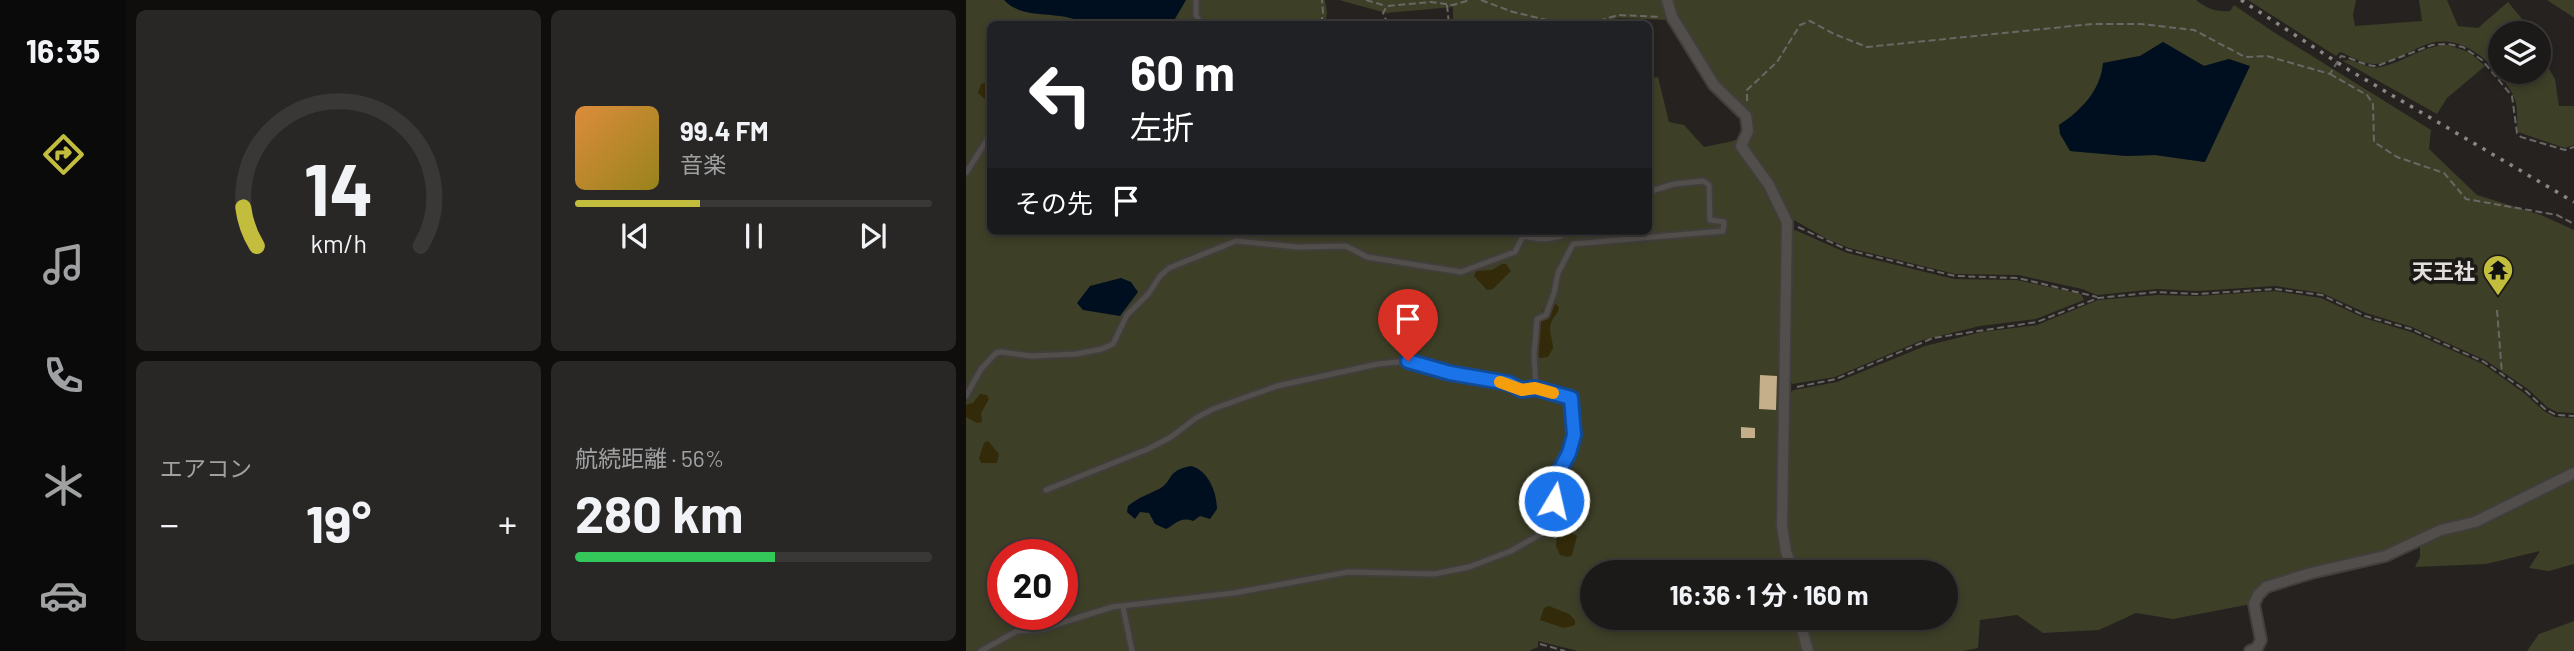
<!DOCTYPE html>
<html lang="ja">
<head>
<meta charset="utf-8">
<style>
  :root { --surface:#1c1a18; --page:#292725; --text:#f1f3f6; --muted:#a0a1a2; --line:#3a3837; --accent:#c3bd3e }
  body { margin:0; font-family:Barlow,"Noto Sans JP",sans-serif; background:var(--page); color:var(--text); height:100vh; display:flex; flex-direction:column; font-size:26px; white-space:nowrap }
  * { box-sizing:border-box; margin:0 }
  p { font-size:23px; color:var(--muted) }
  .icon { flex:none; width:38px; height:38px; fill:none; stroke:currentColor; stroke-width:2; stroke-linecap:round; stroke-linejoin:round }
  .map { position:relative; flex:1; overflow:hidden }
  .details { display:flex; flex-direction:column; gap:10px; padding:10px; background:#0f0e0d; width:840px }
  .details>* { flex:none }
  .banner { position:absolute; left:21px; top:21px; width:665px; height:214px; border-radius:10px; box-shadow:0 4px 10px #0003,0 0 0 2px var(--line); background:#202124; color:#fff; overflow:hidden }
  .buttons { position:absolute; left:1522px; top:21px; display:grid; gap:14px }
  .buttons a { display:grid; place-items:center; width:63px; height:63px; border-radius:50%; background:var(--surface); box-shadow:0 4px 10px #0003,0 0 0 2px var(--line); font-size:35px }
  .speed { position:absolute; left:21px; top:539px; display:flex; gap:14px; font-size:35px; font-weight:700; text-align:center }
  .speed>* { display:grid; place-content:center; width:91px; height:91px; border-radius:50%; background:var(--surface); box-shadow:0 4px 10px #0003,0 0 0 2px var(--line); line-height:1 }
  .speed .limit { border:10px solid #d22; background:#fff; color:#111 }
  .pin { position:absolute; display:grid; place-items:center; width:60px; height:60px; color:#fff; margin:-72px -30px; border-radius:50% 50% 50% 0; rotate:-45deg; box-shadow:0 0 7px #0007 }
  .pin .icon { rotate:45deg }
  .me { position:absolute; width:77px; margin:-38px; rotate:9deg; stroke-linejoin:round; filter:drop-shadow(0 0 5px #0008) }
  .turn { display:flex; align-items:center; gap:24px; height:147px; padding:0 28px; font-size:32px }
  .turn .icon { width:91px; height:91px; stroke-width:2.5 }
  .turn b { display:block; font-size:49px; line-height:60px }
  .then { display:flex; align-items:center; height:66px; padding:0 28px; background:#0003; gap:14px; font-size:26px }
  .big { font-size:52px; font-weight:700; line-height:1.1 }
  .details .card { flex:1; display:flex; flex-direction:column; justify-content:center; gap:10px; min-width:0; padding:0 24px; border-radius:10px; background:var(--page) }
  .details .dial { align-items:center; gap:0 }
  .dial svg { height:182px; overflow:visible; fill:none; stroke:var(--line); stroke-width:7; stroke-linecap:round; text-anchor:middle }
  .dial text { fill:var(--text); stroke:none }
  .song { display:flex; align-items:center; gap:21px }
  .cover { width:84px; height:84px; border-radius:10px; background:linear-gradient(135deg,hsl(30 70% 55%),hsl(50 70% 35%)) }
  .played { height:7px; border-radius:4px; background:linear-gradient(90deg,var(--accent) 35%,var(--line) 35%) }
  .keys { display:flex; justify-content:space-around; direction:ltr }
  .heat { display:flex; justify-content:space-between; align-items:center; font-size:38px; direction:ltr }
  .charge { height:10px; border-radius:5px; background:linear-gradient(90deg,#34c759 56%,var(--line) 0) }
  .details .tiles { flex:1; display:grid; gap:10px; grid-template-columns:repeat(2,1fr) }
  .trip { position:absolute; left:614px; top:560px; width:378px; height:70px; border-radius:35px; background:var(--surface); box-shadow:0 4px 10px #0003,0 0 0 2px var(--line); font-weight:700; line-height:70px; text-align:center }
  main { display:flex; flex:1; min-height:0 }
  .tab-bar { display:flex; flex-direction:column; width:126px; justify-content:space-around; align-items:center; background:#0b0a0a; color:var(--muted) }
  .tab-bar .icon { width:49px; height:49px }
  .tab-bar .on { color:var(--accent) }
  .tab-bar b { font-size:32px; color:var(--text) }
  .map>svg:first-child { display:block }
  .green { fill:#3d3f27; fill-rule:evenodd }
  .sand { fill:#322a08 }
  .water { fill:#000f1f }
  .building { fill:#c5ae8a }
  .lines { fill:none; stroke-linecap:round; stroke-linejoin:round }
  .lane-casing { stroke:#413e3c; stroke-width:9 }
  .street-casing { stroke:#413e3c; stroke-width:14 }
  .path { stroke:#6a6765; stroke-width:2; stroke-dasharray:7 3.5; stroke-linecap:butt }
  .lane { stroke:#524e4b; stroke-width:5 }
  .street { stroke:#524e4b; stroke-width:10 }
  .rail { stroke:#8a8785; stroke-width:3.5; stroke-dasharray:3.5 7; stroke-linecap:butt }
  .route-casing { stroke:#114b97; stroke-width:18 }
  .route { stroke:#1a73e8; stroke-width:12 }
  .slow { stroke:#f59e0b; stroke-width:12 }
  .labels { text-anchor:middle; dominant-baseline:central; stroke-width:7; stroke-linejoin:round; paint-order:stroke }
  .poi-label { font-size:21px; font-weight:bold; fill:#e1dfdd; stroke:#1c1916; text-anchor:end }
</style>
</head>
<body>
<main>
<nav class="tab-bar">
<b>16:35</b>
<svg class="icon on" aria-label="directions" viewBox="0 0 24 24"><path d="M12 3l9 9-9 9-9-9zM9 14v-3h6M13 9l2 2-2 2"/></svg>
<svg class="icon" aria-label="music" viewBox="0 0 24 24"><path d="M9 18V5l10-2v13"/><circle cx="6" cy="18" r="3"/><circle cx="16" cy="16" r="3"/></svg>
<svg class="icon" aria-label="phone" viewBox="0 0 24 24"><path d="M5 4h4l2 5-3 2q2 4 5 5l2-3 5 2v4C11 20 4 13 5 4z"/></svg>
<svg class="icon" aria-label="climate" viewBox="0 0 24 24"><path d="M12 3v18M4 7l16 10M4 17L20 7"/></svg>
<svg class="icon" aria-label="car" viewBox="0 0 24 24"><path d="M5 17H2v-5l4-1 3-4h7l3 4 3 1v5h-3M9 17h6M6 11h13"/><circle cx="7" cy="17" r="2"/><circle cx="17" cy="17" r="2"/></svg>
</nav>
<section class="details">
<div class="tiles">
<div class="card dial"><svg viewBox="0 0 100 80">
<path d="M14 69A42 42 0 1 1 86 69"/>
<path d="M14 69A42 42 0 0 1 8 52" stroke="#c3bd3e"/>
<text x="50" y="56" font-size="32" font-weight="700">14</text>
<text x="50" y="72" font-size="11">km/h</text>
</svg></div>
<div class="card">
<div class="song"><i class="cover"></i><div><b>99.4 FM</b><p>音楽</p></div></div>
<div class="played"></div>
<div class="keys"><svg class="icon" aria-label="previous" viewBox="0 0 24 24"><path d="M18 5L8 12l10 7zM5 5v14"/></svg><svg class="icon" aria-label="pause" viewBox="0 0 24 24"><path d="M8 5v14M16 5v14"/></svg><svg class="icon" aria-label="next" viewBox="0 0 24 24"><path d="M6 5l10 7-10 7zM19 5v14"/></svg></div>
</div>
<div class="card"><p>エアコン</p>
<div class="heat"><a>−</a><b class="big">19°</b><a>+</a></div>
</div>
<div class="card"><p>航続距離 · 56%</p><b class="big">280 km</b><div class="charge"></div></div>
</div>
</section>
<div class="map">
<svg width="1608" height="651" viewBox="0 0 1608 651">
  <rect width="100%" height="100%" fill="#262220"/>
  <g class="green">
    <path d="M0 0H359L361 13 359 24H24V231H682L683 170 687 167 682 161 683 79 692 77 703 122 718 125 738 147 767 141 774 138 817 226 814 425 825 572H626V618H829L838 651H612L572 641V647L563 651H0ZM37 555H96V614H37Z"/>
    <polygon points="373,0 697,0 704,20 652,18 631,24 487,24 487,7 420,13"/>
    <path d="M705 0H1230C1241 9 1250 12 1264 11L1268 5 1306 31 1465 130 1463 149 1511 195 1575 215 1608 230V413L1591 412 1581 407 1562 389 1519 360 1446 327 1400 313 1356 293 1309 286 1231 291 1191 289 1131 295 1116 289 1052 275 989 274 883 248 863 240 826 219 805 178 783 150 782 140 787 119C754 86 718 47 705 0ZM1197 42 1238 66 1263 59 1239 162 1189 155 1161 156 1105 151 1093 125C1115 111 1135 90 1137 63L1174 56Z"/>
    <path d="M1282 0H1390L1387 15 1389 26 1456 21 1453 0H1481L1492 26 1512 28 1542 2 1557 20 1563 33H1535V72H1573V52L1589 79 1593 106H1608V145L1599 148 1552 132C1550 120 1553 106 1547 95 1532 67 1500 34 1465 43 1447 48 1429 63 1409 64 1398 65 1385 56 1374 52L1370 56Z"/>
    <polygon points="1581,0 1608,0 1608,17 1607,17"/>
    <path d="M1482 45 1503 52 1519 66 1481 98 1471 114 1377 61C1389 57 1400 70 1414 67 1437 63 1457 45 1482 45Z"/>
    <polygon points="829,230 881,253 988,279 1051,280 1115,294 1118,300 1070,319 1014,326 957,340 869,377 827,384 822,380 823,232"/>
    <path d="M1309 291 1355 298 1398 318 1445 332 1517 364 1558 393 1578 411 1589 417 1608 418V469L1575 484 1518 514 1418 553 1304 581 1285 604 1207 619 1170 613 1133 630 1077 633 1051 615 1014 620 1012 648 997 651H845L836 618H980V572H832C811 518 820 452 821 394L828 390 871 382 959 346 1015 332 1071 325 1132 300 1191 295 1231 296Z"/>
    <polygon points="1608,477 1608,564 1583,571 1563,568 1574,551 1520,564 1449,567 1454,557 1454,545"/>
    <polygon points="1608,621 1608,651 1561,651 1573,634"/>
  </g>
  <g class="sand">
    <polygon points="24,71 24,98 19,99 12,93 15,84 21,82"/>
    <polygon points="536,264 540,264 545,271 527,289 521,290 508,276 510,271 526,270"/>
    <path d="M587 302 593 307C592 315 587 316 585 323 582 330 587 341 587 348L582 357 574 358 570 355C571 338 567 309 587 302Z"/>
    <polygon points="14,394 21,395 23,399 15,413 16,422 11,423 0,417 0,405 7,403"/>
    <polygon points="22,441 33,454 31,463 15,463 13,458 18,443"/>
    <polygon points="600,530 611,536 606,555 602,557 594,555 590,546 591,536"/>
    <path d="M96 574C109 577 109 585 110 596L96 605Z"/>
    <polygon points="583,606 603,614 609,620 609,625 598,628 574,620 578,608"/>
  </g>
  <g class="water">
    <path d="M38 0H220L206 24H118C94 8 58 22 38 0Z"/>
    <path d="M1197 42 1238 66 1263 59 1284 66 1239 162 1189 155 1161 156 1104 151 1094 134 1093 125C1115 111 1135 90 1137 63L1174 56Z"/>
    <polygon points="155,278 165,282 172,292 154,316 117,310 111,303 124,286"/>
    <path d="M225 466C242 470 251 492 251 509L244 519 234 516 227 521C214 516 210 524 200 529L189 524 183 513 174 512 169 519 161 512 162 506C173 497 181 495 193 489 208 481 199 471 225 466Z"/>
  </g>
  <g class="building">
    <polygon points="794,375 811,376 810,410 793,409"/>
    <polygon points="775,427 789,428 789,438 775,438"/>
  </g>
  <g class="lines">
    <g class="lane-casing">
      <g id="lane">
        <polyline points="230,0 230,15 235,24"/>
        <polyline points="0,173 24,135"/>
        <path d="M554 231 557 236C574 240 589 241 604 231"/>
        <polyline points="0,396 15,369 30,353 36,352 65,356 110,354 136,349 147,344 161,315 183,293 194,276 203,268 270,241 332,247 380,246 401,257 495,272 549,252 557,236"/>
        <polyline points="80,490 182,449 205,437 230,418 247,409 311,386 412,364 442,361 484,373 542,383 556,389 570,388"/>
        <polyline points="598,521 583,490 603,453 608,435 605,398 570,388 568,355 571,319 580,315 588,293 592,273 607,244 757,231 758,222 744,220 743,185 737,181 708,184 682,192"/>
        <polyline points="157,607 166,651"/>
        <polyline points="15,651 51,631 76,629 146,607 268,593 382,572 468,574 503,567 545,551 610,514"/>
      </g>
    </g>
    <g class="street-casing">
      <g id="street">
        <polyline points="701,0 706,17 748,85 780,116 782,131 775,146 803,185 821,222 816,525 820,552 828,572"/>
        <polyline points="833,618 842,651"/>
        <polyline points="1284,651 1291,648 1295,640 1288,604 1292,595 1300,587 1345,573 1419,556 1475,530 1509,522 1608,473"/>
      </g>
    </g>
    <g class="path">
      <polyline points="400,0 420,6"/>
      <polyline points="515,0 547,12 598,24"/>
      <polyline points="481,5 483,24"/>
      <polyline points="355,24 357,13 356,0"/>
      <polyline points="422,24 417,13 421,6 465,2 487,5 504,0"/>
      <polyline points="623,24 652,15 695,17"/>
      <polyline points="1364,74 1401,95 1407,104 1408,142 1431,157 1478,173 1500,199 1591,215 1608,224"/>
      <path d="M781 101V90L811 62 834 25 844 21 868 34 901 47 1126 24H1175L1228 30 1279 57 1301 56 1364 74 1375 56C1387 58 1398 66 1411 66L1466 45 1482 44 1497 47 1516 60 1546 96 1551 133 1555 137 1599 150 1608 147"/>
      <polyline points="832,227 882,250 989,276 1052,278 1131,297"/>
      <polyline points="1531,310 1536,374"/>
      <polyline points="831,387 870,379 967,338 1071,322 1132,298 1191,292 1231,294 1309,289 1356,295 1399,316 1445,329 1518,362 1560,391 1579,409 1590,415 1608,416"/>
      <polyline points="574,644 599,651"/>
    </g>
    <use href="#lane" class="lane"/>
    <use href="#street" class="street"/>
    <polyline class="rail" points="1275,0 1383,70 1608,202"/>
  </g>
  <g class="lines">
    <g class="route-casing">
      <polyline id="route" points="442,361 484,373 542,383 556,390 569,388 605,398 608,435 603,453 583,490 588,501"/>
    </g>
    <use href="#route" class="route"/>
    <polyline class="slow" points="534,382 556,390 569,388 587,393"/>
  </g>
  <defs>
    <g id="temple-pin" transform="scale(1.575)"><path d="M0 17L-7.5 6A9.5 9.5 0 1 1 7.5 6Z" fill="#c3bd3e" stroke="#1c1916"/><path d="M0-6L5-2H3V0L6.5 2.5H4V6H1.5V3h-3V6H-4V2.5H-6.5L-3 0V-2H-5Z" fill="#111"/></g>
  </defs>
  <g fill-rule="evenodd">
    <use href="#temple-pin" x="1532" y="270"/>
  </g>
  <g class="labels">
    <g class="poi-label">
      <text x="1509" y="270">天王社</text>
    </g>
  </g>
</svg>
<div class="buttons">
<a><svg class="icon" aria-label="layers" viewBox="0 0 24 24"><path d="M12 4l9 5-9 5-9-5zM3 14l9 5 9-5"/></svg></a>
</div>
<div class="speed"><div class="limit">20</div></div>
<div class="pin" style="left:442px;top:361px;background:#d93025"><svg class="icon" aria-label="arrive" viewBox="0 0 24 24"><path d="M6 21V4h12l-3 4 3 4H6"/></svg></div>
<svg class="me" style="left:588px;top:501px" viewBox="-20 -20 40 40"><circle r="17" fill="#1a73e8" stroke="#fff" stroke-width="3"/><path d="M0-11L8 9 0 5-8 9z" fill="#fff"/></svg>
<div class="trip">16:36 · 1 分 · 160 m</div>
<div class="banner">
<div class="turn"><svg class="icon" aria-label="left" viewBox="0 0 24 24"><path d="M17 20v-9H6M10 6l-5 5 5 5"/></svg><div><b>60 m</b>左折</div></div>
<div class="then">その先<svg class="icon" aria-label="arrive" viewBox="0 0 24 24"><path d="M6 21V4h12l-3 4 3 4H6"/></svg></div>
</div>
</div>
</main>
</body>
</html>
